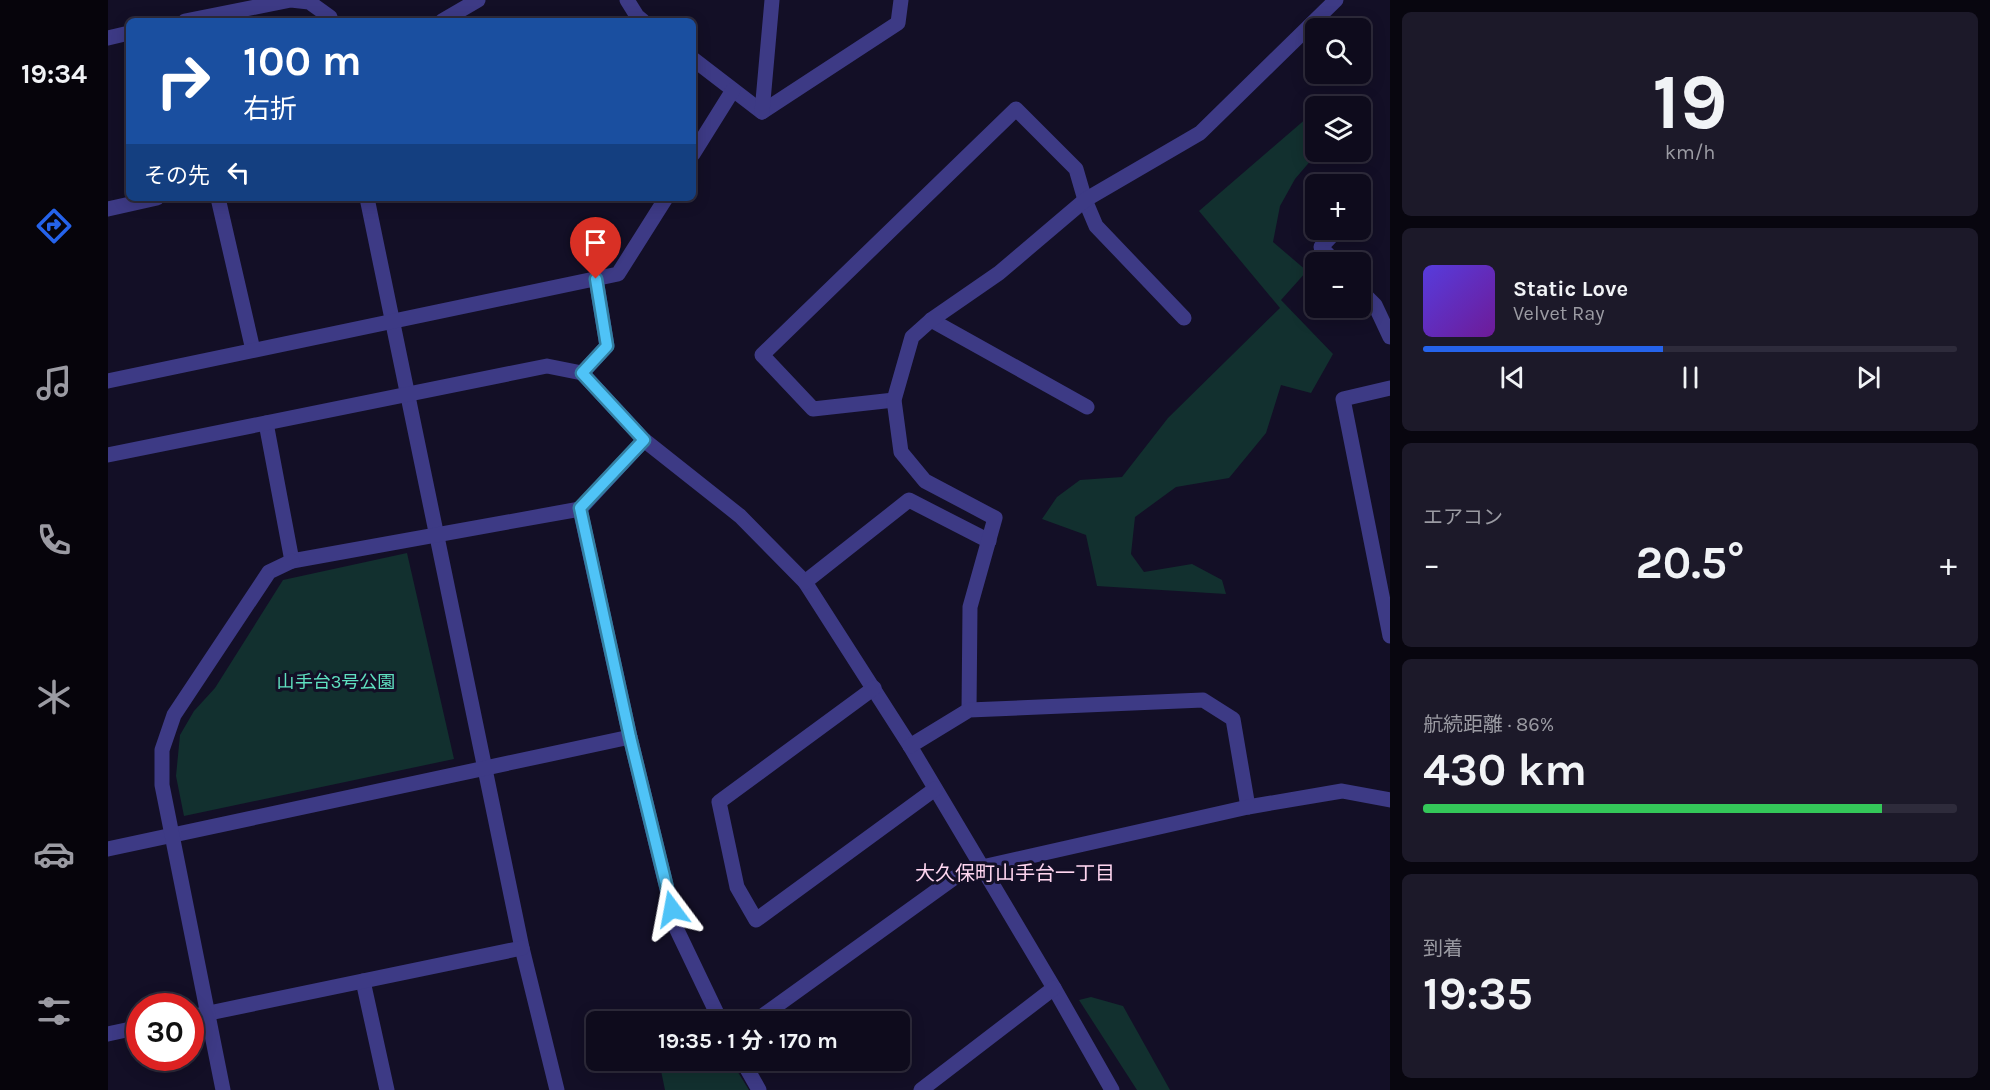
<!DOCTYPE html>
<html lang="ja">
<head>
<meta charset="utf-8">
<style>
  :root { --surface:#0e0b1c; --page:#1c1929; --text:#f1f3f6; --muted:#9b9ba3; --line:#2e2b3b; --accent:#2563eb }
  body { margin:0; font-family:Karla,"Noto Sans JP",sans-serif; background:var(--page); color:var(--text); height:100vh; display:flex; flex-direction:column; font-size:22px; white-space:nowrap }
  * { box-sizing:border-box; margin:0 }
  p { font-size:20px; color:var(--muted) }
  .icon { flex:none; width:33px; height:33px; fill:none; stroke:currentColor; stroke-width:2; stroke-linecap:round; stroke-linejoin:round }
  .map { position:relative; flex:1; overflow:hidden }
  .drawer { display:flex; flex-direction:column; gap:12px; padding:12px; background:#08060f; width:600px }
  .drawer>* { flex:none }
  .top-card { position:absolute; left:18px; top:18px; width:570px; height:183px; border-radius:9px; box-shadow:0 3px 15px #0003,0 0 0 2px var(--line); background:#1a4fa0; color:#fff; overflow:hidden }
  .fabs { position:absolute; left:1197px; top:18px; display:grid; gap:12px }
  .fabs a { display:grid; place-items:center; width:66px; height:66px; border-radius:9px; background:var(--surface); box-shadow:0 3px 15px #0003,0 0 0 2px var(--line); font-size:30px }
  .speed { position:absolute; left:18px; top:993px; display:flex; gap:12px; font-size:30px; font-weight:700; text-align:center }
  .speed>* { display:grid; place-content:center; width:78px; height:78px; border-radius:50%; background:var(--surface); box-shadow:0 3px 15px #0003,0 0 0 2px var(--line); line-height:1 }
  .speed .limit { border:9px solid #d22; background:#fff; color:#111 }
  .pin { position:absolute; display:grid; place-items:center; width:51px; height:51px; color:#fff; margin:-62px -26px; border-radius:50% 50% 50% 0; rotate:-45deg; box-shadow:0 0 6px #0007 }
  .pin .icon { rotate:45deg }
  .me { position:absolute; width:66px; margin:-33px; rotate:347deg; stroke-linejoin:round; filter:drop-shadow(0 0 4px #0008) }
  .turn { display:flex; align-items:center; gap:21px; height:126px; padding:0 18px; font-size:27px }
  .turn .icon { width:78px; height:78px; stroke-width:2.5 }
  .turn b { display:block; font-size:42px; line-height:51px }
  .then { display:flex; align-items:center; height:57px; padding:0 18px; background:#0003; gap:12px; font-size:22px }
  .big { font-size:45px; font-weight:700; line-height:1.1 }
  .drawer .tile { flex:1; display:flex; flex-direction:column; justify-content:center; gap:9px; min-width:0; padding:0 21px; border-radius:9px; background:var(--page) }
  .drawer .dial { align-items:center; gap:0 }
  .dial b { font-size:78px; line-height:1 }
  .song { display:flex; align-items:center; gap:18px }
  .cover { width:72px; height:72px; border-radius:9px; background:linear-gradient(135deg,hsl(250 70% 55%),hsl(280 70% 35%)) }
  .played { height:6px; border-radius:3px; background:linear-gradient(90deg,var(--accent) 45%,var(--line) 45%) }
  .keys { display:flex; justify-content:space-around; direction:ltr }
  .heat { display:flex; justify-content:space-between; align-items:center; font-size:33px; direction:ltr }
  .charge { height:9px; border-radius:4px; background:linear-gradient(90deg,#34c759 86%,var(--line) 0) }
  .trip { position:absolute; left:478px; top:1011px; width:324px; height:60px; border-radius:9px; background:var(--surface); box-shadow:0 3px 15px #0003,0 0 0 2px var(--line); font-weight:700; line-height:60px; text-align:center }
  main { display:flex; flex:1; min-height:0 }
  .dock { display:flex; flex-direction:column; width:108px; justify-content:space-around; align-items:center; background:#06040b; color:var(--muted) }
  .dock .icon { width:42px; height:42px }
  .dock .on { color:var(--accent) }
  .dock b { font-size:27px; color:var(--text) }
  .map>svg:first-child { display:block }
  .green { fill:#12302f }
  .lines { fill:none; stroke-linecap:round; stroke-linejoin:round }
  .minor { stroke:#3d3a85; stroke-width:15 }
  .route-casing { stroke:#337fa1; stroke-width:15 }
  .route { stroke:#4fc3f7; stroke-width:10 }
  .labels { text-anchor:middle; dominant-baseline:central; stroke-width:6; stroke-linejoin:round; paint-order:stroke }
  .park-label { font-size:18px; fill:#5fe0c0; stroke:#130f26 }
  .neighbourhood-label { font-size:20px; fill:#ffd6f0; stroke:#130f26 }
</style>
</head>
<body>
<main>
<nav class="dock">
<b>19:34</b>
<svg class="icon on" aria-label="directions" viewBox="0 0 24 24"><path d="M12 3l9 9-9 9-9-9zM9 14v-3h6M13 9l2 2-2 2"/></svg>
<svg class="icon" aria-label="music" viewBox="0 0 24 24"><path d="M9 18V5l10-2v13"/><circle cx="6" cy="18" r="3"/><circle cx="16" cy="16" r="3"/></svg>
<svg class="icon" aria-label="phone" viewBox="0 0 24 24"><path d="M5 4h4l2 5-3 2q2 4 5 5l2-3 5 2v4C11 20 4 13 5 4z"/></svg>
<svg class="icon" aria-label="climate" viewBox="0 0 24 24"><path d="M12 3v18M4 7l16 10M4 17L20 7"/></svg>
<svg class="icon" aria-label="car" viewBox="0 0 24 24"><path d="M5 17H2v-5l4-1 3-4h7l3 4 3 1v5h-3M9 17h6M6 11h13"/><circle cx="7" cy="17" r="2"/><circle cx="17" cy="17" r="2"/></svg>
<svg class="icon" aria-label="filters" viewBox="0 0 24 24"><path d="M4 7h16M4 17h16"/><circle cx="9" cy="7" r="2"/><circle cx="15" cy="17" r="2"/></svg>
</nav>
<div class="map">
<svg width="1282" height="1090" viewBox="0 0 1282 1090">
  <rect width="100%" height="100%" fill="#130f26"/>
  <g class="green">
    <polygon points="1207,111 1208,152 1210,152 1187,179 1172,206 1165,242 1199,271 1173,300 1225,354 1203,393 1173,385 1158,433 1121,478 1068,487 1027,517 1023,554 1036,572 1084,564 1114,580 1118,594 989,586 978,535 934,519 949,497 972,480 1014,477 1060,418 1172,308 1091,211"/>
    <polygon points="299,553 346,759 76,816 68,776 72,735 86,711 107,688 175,580"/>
    <polygon points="983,997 1015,1006 1062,1090 1029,1090 971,1000"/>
    <polygon points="551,1061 623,1061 641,1090 557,1090"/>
  </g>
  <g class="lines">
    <g class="minor">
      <polyline points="519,0 529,16 535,21"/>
      <polyline points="77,21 183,0 201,2 222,17 223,21"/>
      <polyline points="334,21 370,0"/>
      <polyline points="0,38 21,33"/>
      <polyline points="585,59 654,112 790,23 793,0"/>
      <polyline points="654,112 664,0"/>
      <polyline points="585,154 625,90"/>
      <polyline points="110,198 145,350"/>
      <polyline points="259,198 414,948 449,1090"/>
      <polyline points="0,209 49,198"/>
      <polyline points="1227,262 1213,247 1229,230"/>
      <polyline points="1252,290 1267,305 1282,337"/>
      <polyline points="823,320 979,407"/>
      <polyline points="474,373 499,346 488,279"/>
      <polyline points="0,381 510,274 558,198"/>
      <polyline points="1282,388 1235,399 1282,636"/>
      <polyline points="786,400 705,409 654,355 908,109 968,169 977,200 988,226 1076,318"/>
      <polyline points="158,423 184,561 472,509 536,440"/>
      <polyline points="0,455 439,366 474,373 536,440 632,516 697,582 802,746 946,988 1004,1090"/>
      <polyline points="472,509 522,737 569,930 613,1022"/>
      <polyline points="697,582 801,500 881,541"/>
      <polyline points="766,688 611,802 629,887 648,920 827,789"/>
      <polyline points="861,710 862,607 887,518 817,481 793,452 786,400 804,337 823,320 891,273 977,200 1092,133 1228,0"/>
      <polyline points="802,746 861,710 1095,700 1125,719 1140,807"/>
      <polyline points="0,849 522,737"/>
      <polyline points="255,981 279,1090"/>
      <polyline points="82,1017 414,948"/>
      <polyline points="646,1022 846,878 874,867 1140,807 1234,791 1282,800"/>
      <polyline points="0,1034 32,1027"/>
      <polyline points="634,1060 651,1090"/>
      <polyline points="115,1090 54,785 54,750 66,715 161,572 184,561"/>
      <polyline points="813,1090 946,988"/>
    </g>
  </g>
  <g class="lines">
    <g class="route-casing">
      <polyline id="route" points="488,279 499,346 474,373 536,440 472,508 522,737 564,909"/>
    </g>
    <use href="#route" class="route"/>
  </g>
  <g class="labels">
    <g class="park-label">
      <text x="228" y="682">山手台3号公園</text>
    </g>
    <g class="neighbourhood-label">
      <text x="907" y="873">大久保町山手台一丁目</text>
    </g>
  </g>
</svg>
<div class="fabs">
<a><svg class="icon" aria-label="search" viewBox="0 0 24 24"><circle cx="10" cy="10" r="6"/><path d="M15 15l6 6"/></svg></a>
<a><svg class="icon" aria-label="layers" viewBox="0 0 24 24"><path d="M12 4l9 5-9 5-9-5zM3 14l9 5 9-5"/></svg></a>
<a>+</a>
<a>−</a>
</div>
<div class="speed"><div class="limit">30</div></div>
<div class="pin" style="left:488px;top:279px;background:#d93025"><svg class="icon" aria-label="arrive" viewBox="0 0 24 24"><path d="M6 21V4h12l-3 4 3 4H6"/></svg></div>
<svg class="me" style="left:564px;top:909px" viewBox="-20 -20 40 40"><path d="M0-17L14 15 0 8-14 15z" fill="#4fc3f7" stroke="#fff" stroke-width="4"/></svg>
<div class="trip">19:35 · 1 分 · 170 m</div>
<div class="top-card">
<div class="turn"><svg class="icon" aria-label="right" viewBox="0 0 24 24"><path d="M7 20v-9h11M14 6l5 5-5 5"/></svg><div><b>100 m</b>右折</div></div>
<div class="then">その先<svg class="icon" aria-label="left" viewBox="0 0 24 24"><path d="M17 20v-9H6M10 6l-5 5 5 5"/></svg></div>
</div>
</div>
<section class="drawer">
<div class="tile dial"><b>19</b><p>km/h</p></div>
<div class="tile">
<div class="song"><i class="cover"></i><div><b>Static Love</b><p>Velvet Ray</p></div></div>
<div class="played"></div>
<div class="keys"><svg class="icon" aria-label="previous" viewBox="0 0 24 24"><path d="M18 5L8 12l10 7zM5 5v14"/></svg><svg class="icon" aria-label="pause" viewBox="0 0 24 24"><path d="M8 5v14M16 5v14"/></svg><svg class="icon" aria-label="next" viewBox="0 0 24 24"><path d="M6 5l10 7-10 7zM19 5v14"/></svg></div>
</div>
<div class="tile"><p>エアコン</p>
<div class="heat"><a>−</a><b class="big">20.5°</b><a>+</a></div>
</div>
<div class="tile"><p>航続距離 · 86%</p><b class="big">430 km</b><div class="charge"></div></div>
<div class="tile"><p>到着</p><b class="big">19:35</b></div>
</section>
</main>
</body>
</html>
